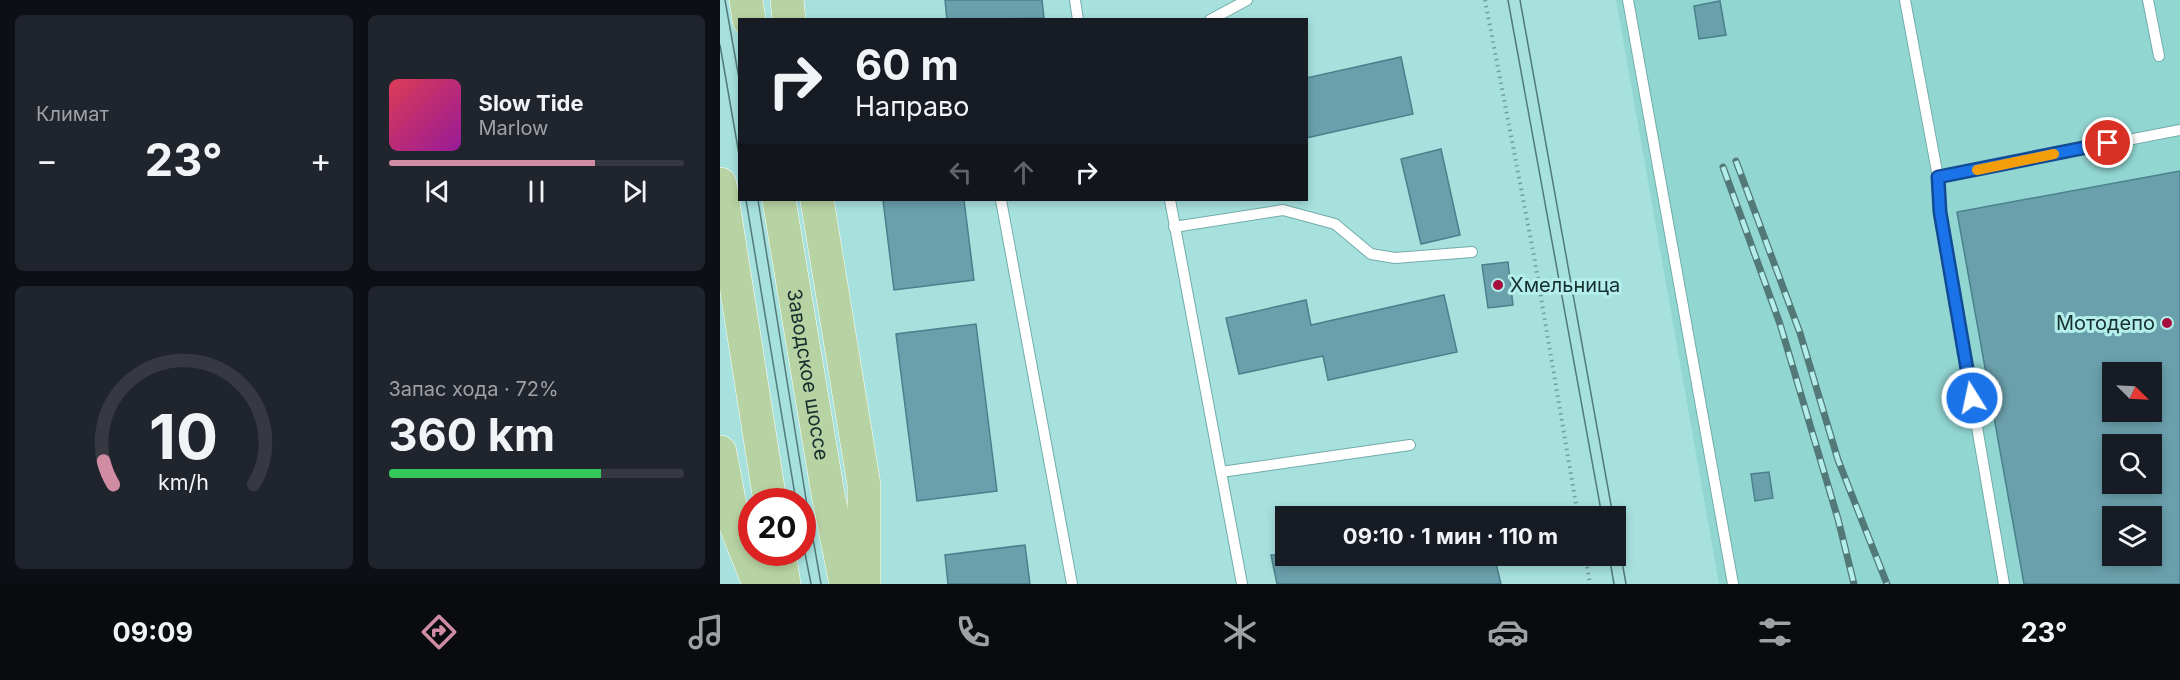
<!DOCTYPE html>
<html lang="ru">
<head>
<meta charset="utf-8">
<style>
  :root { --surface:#171b24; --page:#20242c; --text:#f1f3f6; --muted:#9ea1a6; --line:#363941; --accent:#cf8ca3 }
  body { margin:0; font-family:Inter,sans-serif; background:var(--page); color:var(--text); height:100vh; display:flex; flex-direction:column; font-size:22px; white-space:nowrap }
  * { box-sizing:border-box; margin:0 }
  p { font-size:20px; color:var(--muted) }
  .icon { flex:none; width:33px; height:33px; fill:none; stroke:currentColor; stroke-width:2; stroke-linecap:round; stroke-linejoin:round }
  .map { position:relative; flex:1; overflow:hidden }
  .sheet { display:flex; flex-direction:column; gap:15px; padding:15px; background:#0d0f14; width:720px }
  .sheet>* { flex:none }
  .top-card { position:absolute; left:18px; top:18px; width:570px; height:183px; border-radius:0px; box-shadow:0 3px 9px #0003; background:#171b24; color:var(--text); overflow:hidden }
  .needle { width:39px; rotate:114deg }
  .buttons { position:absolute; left:1382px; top:362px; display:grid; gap:12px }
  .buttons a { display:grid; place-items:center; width:60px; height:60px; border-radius:0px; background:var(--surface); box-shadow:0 3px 9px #0003; font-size:30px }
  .speed { position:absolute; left:18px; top:488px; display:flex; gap:12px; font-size:30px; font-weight:700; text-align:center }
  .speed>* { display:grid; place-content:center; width:78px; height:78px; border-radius:50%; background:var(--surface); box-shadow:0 3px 9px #0003; line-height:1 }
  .speed .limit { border:9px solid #d22; background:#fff; color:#111 }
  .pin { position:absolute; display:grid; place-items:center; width:51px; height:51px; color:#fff; margin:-26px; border:3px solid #fff; border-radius:50%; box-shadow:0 2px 6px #0007 }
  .me { position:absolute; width:66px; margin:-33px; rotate:350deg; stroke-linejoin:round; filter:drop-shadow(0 0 4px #0008) }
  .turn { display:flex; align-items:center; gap:21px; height:126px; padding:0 18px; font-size:27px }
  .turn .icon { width:78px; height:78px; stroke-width:2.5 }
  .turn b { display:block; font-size:42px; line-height:51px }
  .lanes { display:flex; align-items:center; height:57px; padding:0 18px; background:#0003; justify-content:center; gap:30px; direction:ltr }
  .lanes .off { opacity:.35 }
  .big { font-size:45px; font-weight:700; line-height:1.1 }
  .sheet .tile { flex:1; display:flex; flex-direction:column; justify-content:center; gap:9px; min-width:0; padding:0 21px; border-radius:9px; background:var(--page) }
  .sheet .dial { align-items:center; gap:0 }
  .dial svg { height:156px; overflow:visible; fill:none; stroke:var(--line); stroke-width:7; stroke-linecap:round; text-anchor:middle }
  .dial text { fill:var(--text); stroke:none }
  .song { display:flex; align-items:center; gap:18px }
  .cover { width:72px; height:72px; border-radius:9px; background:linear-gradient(135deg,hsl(350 70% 55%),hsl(300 70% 35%)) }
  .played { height:6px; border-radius:3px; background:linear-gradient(90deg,var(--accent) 70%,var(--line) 70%) }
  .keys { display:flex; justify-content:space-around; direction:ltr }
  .heat { display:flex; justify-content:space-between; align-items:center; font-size:33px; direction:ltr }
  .charge { height:9px; border-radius:4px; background:linear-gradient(90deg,#34c759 72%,var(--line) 0) }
  .sheet .tiles { flex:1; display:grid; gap:15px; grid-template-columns:repeat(2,1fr) }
  .trip { position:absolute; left:555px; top:506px; width:351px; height:60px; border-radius:0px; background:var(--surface); box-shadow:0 3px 9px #0003; font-weight:700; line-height:60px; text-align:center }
  .tabs { display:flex; height:96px; justify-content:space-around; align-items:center; background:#090b0e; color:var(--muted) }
  .tabs .icon { width:42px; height:42px }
  .tabs .selected { color:var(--accent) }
  .tabs b { font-size:27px; color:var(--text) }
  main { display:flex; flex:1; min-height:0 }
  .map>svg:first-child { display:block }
  .built { fill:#92d6d2; fill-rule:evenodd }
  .building { fill:#6aa0ac; stroke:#4a808c; stroke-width:1.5; fill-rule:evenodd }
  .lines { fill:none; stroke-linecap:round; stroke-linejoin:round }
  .service-casing { stroke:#72aca9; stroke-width:12 }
  .primary-casing { stroke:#fff; stroke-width:34 }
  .path { stroke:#719f9d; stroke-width:4; stroke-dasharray:1.5 4.5; stroke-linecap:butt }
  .service { stroke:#fff; stroke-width:10 }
  .primary { stroke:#b8d3a3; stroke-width:33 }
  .tram { stroke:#527977; stroke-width:1.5 }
  .rail-casing { stroke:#527977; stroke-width:7 }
  .rail { stroke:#b3eeeb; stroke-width:4.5; stroke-dasharray:14; stroke-linecap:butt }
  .route-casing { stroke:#114b97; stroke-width:15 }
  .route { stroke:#1a73e8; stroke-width:10 }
  .slow { stroke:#f59e0b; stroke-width:10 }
  .poi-dot { fill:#a60e3e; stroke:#b3eeeb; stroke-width:2 }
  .labels { text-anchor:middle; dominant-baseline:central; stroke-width:6; stroke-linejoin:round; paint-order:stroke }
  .poi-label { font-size:20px; fill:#172f2e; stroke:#b3eeeb; text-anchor:start }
  .street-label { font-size:20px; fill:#172f2e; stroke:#b3eeeb }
</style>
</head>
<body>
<main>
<section class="sheet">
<div class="tiles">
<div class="tile"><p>Климат</p>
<div class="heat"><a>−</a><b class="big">23°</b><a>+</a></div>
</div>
<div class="tile">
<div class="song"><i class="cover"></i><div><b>Slow Tide</b><p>Marlow</p></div></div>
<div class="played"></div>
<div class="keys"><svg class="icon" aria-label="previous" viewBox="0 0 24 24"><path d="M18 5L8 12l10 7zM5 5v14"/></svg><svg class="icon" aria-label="pause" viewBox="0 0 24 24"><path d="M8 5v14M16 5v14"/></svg><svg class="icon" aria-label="next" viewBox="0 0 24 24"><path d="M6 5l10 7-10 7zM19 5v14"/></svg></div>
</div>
<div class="tile dial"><svg viewBox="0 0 100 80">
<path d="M14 69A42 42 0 1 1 86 69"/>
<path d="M14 69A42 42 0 0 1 9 57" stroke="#cf8ca3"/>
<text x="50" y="56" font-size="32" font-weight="700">10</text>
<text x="50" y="72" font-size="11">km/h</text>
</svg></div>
<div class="tile"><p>Запас хода · 72%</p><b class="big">360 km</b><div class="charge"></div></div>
</div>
</section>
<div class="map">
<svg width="1460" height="584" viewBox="0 0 1460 584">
  <rect width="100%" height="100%" fill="#a6e1de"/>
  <path class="built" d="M896 0H1460V584H999ZM1392 372H1431V411H1392ZM1392 444H1431V483H1392ZM1392 516H1431V555H1392Z"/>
  <g class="building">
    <polygon points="225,0 322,0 324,18 227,20"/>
    <polygon points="1000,1 1006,35 979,39 974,6"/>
    <polygon points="681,57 693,114 586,138 586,78"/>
    <polygon points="721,149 740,235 701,244 681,159"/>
    <path d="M1460 171V584H1304L1237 212ZM1392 372H1431V411H1392ZM1392 444H1431V483H1392ZM1392 516H1431V555H1392Z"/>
    <polygon points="163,200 244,200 254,280 174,290"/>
    <polygon points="788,262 793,305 768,308 762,265"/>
    <polygon points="724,295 737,352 608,380 603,356 519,374 506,318 586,300 591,325"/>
    <polygon points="256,324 277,491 197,501 176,334"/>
    <polygon points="1049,472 1053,498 1035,501 1031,474"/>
    <polygon points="305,545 310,584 228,584 225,555"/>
    <polygon points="551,555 635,555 636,560 656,555 774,555 781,584 557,584"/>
  </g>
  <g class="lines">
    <g class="service-casing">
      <g id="service">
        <polyline points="355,0 358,20"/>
        <polyline points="908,0 1013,584"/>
        <polyline points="1185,0 1218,177 1220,212 1284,584"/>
        <polyline points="1428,0 1439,56"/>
        <polyline points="490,20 527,0"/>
        <polyline points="1218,177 1460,130"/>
        <polyline points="281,200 352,584"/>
        <polyline points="450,200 522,584"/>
        <polyline points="454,227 563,210 615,224 651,254 675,258 752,252"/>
        <polyline points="501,472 690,445"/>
      </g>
    </g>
    <g class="primary-casing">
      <g id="primary">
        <polyline points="26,0 29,20"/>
        <polyline points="67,0 69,20"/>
        <polyline points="0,184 50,501"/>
        <path id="s1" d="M59 200 108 494 126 584"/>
        <polyline points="97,200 144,485 144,584"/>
        <polyline points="0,452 12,516 39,584"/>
        <polyline points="59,552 64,584"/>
      </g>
    </g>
    <g class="path">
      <polyline points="765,0 814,256 858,516"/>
      <polyline points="865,555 870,584"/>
    </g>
    <use href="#service" class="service"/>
    <use href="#primary" class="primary"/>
    <g class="tram">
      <polyline points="5,0 20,84"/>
      <polyline points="788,0 882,516"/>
      <polyline points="800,0 893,516"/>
      <polyline points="0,45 20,160"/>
      <polyline points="26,200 76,501"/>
      <polyline points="38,200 86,499 101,584"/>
      <polyline points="896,528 906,584"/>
      <polyline points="82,538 91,584"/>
      <polyline points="889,555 894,584"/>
    </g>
    <g class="rail-casing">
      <g id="rail">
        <polyline points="1016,161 1080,333 1118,460 1167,584"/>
        <polyline points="1003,167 1060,324 1118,519 1134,584"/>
      </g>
    </g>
    <use href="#rail" class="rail"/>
  </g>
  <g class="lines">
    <g class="route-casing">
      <polyline id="route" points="1252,398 1220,212 1218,177 1388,143"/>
    </g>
    <use href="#route" class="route"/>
    <polyline class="slow" points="1257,170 1334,154"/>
  </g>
  <g class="poi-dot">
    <circle cx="778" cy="285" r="6"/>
    <circle cx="1447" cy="323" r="6"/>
  </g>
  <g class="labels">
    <g class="poi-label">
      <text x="790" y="285">Хмельница</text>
      <text x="1435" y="323" text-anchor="end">Мотодепо</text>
    </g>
    <g class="street-label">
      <text stroke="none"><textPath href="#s1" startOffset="177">Заводское шоссе</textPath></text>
    </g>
  </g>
</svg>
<div class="buttons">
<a><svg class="needle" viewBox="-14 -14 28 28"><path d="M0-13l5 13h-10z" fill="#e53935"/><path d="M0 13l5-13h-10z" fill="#9ea1a6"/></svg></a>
<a><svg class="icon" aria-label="search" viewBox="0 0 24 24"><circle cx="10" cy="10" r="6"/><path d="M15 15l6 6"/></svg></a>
<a><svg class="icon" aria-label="layers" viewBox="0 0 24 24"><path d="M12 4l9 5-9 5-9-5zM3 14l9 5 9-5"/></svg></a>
</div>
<div class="speed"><div class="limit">20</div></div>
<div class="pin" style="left:1388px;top:143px;background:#d93025"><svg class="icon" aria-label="arrive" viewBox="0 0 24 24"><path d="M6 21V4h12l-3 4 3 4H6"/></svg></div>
<svg class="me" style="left:1252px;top:398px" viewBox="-20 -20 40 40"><circle r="17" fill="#1a73e8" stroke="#fff" stroke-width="3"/><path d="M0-11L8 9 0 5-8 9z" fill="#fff"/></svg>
<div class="trip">09:10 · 1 мин · 110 m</div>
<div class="top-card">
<div class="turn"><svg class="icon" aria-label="right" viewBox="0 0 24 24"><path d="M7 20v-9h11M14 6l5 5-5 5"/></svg><div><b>60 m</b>Направо</div></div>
<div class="lanes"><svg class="icon off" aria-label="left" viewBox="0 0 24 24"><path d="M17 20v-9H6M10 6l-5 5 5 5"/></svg><svg class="icon off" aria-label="ahead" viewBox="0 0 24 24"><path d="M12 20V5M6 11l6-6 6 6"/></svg><svg class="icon" aria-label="right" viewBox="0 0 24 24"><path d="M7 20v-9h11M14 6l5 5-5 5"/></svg></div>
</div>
</div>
</main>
<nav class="tabs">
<b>09:09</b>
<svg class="icon selected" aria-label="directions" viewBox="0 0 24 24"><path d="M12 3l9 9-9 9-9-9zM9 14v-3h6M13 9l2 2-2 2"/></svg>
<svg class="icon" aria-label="music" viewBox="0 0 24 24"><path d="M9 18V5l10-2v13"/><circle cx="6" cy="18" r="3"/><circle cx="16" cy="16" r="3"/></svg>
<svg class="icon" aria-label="phone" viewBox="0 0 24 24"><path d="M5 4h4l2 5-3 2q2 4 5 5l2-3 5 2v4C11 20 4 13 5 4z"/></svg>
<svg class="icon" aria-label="climate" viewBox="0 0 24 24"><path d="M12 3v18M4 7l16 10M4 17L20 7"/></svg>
<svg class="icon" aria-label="car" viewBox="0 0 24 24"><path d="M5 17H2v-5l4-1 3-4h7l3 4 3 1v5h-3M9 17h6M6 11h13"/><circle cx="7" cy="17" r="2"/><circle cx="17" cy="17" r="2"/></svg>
<svg class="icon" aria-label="filters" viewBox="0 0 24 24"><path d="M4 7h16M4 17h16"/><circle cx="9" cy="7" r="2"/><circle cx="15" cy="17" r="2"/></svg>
<b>23°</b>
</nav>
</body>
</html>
